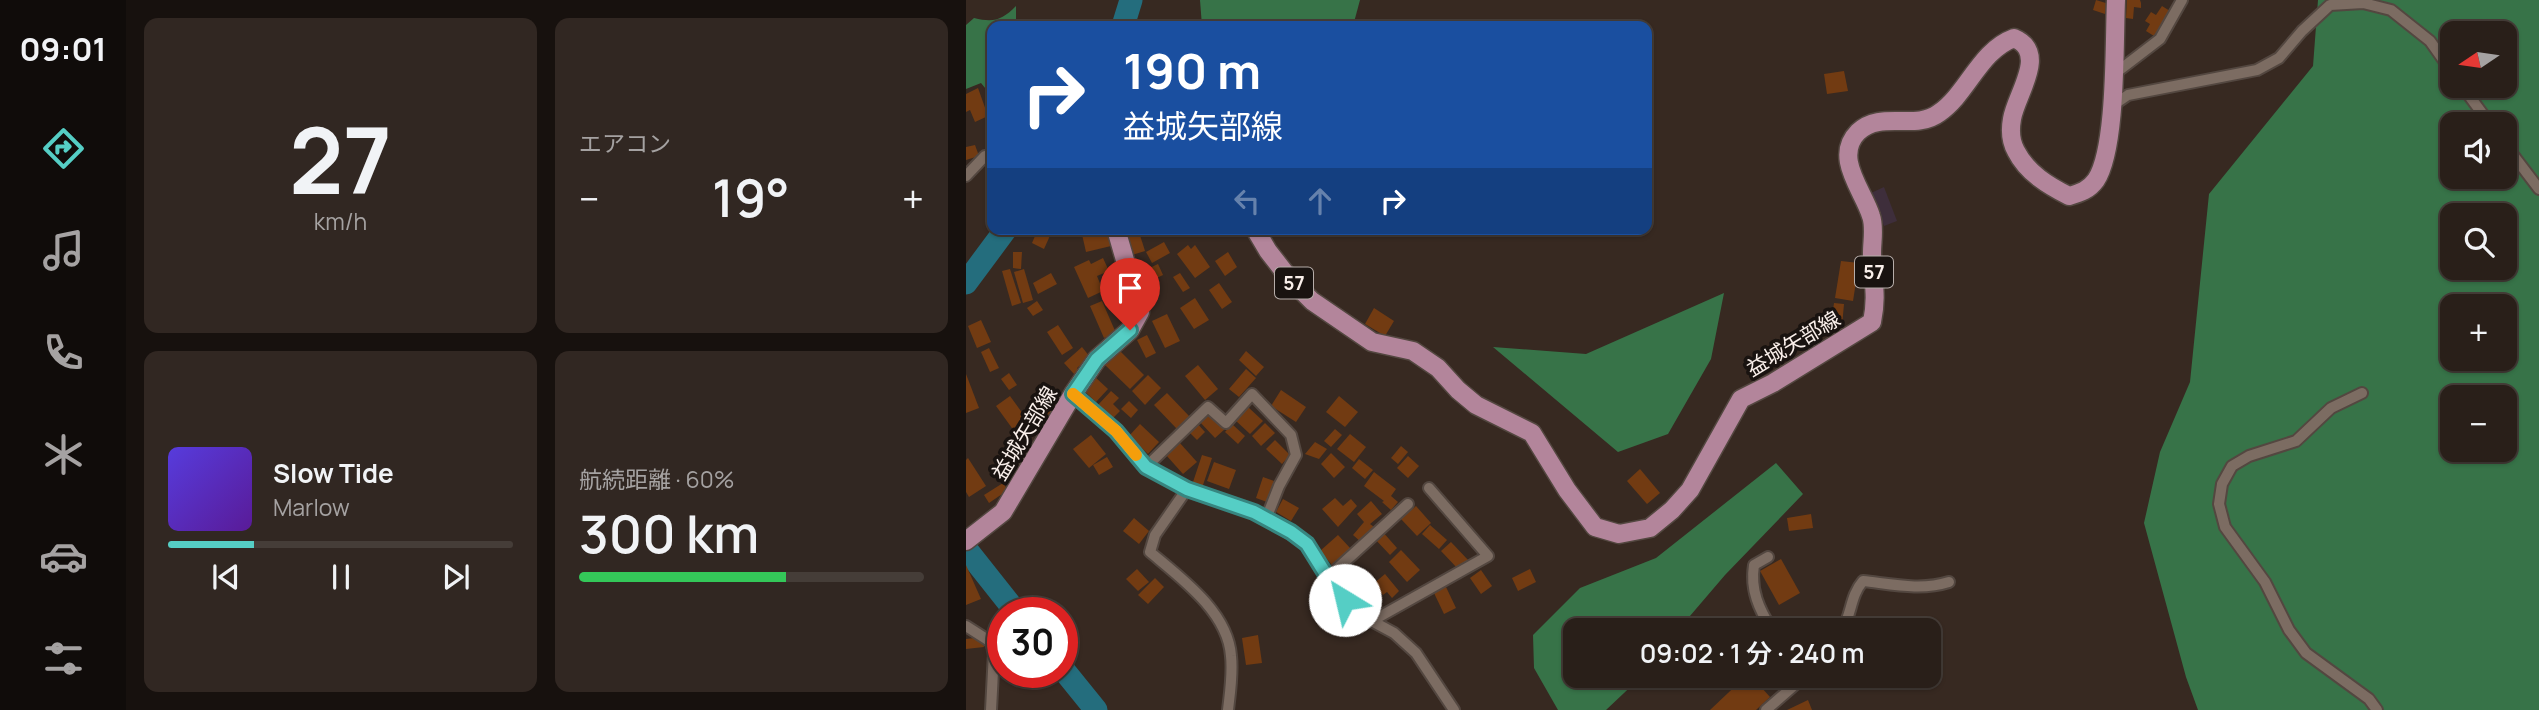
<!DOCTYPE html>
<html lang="ja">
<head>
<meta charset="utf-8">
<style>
  :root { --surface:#291f19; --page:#312722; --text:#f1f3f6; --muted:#a5a2a2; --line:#453d38; --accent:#55cec5 }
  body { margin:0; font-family:Manrope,"Noto Sans JP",sans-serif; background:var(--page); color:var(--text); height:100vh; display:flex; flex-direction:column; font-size:26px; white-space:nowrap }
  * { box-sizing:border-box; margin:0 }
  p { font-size:23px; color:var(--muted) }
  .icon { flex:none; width:38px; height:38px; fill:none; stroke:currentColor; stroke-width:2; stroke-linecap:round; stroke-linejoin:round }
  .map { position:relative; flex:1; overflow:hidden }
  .details { display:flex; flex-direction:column; gap:18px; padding:18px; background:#17110e; width:840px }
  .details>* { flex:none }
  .banner { position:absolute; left:21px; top:21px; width:665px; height:214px; border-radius:14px; box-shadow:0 2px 5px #0004,0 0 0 2px var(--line); background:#1a4fa0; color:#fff; overflow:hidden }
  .needle { width:46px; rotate:257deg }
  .fabs { position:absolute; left:1474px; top:21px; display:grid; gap:14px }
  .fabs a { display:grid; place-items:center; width:77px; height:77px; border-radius:14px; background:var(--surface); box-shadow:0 2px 5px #0004,0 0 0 2px var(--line); font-size:35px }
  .speed { position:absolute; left:21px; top:597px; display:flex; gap:14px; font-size:35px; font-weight:700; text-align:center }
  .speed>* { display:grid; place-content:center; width:91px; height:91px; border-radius:50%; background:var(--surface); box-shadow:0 2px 5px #0004,0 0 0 2px var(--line); line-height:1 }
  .speed .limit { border:10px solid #d22; background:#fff; color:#111 }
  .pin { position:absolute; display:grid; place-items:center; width:60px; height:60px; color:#fff; margin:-72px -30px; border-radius:50% 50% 50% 0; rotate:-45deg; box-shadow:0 0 7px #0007 }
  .pin .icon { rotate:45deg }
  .me { position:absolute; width:77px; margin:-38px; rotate:324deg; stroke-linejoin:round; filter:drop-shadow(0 0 5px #0008) }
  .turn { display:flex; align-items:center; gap:24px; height:147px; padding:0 21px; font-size:32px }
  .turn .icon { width:91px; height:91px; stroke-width:2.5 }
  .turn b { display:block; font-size:49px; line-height:60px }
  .lanes { display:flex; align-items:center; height:66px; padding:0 21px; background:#0003; justify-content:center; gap:35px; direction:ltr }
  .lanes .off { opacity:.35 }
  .big { font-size:52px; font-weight:600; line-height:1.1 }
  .details .card { flex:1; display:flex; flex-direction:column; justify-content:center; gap:10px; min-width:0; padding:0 24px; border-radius:14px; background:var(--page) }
  .details .dial { align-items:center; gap:0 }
  .dial b { font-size:91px; line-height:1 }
  .song { display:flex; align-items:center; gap:21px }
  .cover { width:84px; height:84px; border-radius:10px; background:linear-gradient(135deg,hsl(250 70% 55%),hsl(270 70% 35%)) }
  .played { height:7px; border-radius:4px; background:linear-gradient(90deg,var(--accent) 25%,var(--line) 25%) }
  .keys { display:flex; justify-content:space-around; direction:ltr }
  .heat { display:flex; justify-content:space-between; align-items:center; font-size:38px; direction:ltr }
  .charge { height:10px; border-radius:5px; background:linear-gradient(90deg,#34c759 60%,var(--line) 0) }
  .details .tiles { flex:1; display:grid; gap:18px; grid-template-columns:repeat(2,1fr) }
  .trip { position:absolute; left:597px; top:618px; width:378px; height:70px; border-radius:14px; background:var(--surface); box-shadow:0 2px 5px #0004,0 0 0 2px var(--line); font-weight:600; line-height:70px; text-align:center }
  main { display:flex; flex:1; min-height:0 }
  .dock { display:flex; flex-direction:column; width:126px; justify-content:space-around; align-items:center; background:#100c0a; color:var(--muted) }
  .dock .icon { width:49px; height:49px }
  .dock .selected { color:var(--accent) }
  .dock b { font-size:32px; color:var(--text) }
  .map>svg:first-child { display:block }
  .industrial { fill:#3e2e3b }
  .forest { fill:#377348; fill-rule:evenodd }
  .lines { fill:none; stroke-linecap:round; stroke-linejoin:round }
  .river { stroke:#246d7d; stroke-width:23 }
  .building { fill:#723b12 }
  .street-casing { stroke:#534740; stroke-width:14 }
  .primary-casing { stroke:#534740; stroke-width:21 }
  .street { stroke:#7c6c62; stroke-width:10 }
  .primary { stroke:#b3859b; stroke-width:18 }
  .route-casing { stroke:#378680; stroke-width:18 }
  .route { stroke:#55cec5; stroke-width:12 }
  .slow { stroke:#f59e0b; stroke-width:12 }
  .labels { text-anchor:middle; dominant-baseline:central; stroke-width:7; stroke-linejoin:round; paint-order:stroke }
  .shield { fill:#191310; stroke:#b6ada9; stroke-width:2 }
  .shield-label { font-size:19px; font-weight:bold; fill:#f9efea }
  .street-label { font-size:21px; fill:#f9efea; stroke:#191310 }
</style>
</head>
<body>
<main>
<nav class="dock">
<b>09:01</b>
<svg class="icon selected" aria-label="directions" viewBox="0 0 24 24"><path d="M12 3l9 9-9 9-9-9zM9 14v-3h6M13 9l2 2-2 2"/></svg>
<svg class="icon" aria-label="music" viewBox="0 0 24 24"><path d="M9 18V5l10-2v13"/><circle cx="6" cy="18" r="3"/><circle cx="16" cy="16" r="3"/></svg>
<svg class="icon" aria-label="phone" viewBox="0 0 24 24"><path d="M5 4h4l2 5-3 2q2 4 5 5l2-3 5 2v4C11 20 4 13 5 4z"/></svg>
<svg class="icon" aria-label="climate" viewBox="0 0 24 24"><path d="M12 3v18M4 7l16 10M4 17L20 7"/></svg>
<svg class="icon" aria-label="car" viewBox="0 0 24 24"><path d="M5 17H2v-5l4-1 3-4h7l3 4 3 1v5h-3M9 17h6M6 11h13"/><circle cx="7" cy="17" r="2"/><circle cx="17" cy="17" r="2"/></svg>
<svg class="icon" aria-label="filters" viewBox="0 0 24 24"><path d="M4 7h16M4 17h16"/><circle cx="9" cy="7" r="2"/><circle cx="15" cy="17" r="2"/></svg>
</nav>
<section class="details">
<div class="tiles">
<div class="card dial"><b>27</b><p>km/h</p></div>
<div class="card"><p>エアコン</p>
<div class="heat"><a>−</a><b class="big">19°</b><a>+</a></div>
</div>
<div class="card">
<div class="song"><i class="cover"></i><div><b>Slow Tide</b><p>Marlow</p></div></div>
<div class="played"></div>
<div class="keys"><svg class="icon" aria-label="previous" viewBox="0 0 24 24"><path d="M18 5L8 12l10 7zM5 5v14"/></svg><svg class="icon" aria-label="pause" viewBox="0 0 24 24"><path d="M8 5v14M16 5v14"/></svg><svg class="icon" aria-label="next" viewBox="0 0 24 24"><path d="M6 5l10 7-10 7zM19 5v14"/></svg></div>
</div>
<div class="card"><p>航続距離 · 60%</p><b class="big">300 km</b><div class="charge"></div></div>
</div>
</section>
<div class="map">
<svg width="1573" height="710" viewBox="0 0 1573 710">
  <rect width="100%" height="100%" fill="#372921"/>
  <polygon class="industrial" points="918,187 931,221 918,226 905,193"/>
  <g class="forest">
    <polygon points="234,0 394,0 387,26 236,26"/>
    <path d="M1352 0H1573V710H1232L1220 677 1178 523 1194 452 1224 382 1243 194 1347 66ZM1486 33H1538V86H1486ZM1486 124H1538V177H1486ZM1486 215H1538V268H1486ZM1486 306H1538V359H1486ZM1486 397H1538V450H1486Z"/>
    <path d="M50 6V26H26V90L24 94 15 83 0 89V25L8 18C28 23 36 20 50 6Z"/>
    <polygon points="758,293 745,359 702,434 652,452 527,347 620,354"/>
    <polygon points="810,463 837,494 759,575 712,630 609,630 609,676 676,676 640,710 592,710 568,668 567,635 614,588 690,558"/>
  </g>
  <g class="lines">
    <g class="river">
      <polyline points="157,26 165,0"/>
      <polyline points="0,283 40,229"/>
      <polyline points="0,549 50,612"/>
      <polyline points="96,668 130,710"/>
    </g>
  </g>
  <g class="building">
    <polygon points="1130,0 1143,4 1139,14 1127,10"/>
    <polygon points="1161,0 1174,0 1175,3 1175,8 1168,7 1167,19 1160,18"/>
    <polygon points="1196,6 1204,11 1188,36 1180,31 1184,24 1179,21 1185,12 1190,15"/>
    <polygon points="878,71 882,91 861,94 858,74"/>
    <polygon points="12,88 22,116 9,122 4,110 0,112 0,94"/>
    <polygon points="9,145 13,156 0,160 0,147"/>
    <polygon points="72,229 87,229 78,249 66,243"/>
    <polygon points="141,229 145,246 120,252 115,230"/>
    <polygon points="173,232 179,251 166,255 160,236"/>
    <polygon points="198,242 204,253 186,263 180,252"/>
    <polygon points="222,245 225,249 229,245 244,267 229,278 211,254"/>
    <polygon points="47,252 56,252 55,269 47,268"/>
    <polygon points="262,252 271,267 259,276 249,261"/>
    <polygon points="137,258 143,271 131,276 137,291 122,298 108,267 123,260 125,264"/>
    <polygon points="875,261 893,263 887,301 869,298"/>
    <polygon points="192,264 197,275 176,285 171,274"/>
    <polygon points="44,269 55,303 46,306 36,271"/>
    <polygon points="58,269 67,300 57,303 48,272"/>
    <polygon points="85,273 91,284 72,294 67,283"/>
    <polygon points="214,273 224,288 217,292 207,277"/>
    <polygon points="253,283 266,302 256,309 243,290"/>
    <polygon points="229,298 243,320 228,329 214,308"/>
    <polygon points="71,301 77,310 67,316 61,308"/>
    <polygon points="136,301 150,333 138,338 124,306"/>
    <polygon points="868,303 878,304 876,326 865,325"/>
    <polygon points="408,308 428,321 419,336 399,324"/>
    <polygon points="201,314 214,341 199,348 186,321"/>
    <polygon points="15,320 25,342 11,348 2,326"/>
    <polygon points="92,325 107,348 96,355 81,332"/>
    <polygon points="181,335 190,353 180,358 171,340"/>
    <polygon points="116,347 124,357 111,368 113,371 108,374 98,363"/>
    <polygon points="23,348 33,368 24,372 15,352"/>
    <polygon points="152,349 178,375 164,389 138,364"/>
    <polygon points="280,351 298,367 290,376 273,360"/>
    <polygon points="232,365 252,389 239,400 219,376"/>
    <polygon points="280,369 290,378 273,397 263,389"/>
    <polygon points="43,373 51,385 43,390 35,379"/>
    <polygon points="0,374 13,408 0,413"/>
    <polygon points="182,375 195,388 179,405 166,391"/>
    <polygon points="128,376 142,389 130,402 116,389"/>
    <polygon points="81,388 90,396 84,403 89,407 74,424 61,412"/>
    <polygon points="315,390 340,407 330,422 305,406"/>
    <polygon points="145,391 153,398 147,404 154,411 145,420 131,406"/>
    <polygon points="201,393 224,417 211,429 188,405"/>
    <polygon points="44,396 65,425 51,435 30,406"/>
    <polygon points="373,396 392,412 379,427 360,412"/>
    <polygon points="163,401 172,410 165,418 155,409"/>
    <polygon points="281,406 297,421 284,434 268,419"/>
    <polygon points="241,411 259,429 249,438 232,420"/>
    <polygon points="230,422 239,432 231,440 221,430"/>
    <polygon points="299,423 309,433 295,446 286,436"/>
    <polygon points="174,424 193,442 182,454 163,436"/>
    <polygon points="266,424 279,436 272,444 259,432"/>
    <polygon points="369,429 376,435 365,447 358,441"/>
    <polygon points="384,434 400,447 388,462 371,449"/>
    <polygon points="125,435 140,454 123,468 107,449"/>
    <polygon points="309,440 324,455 316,464 300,449"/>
    <polygon points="213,442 231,462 217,474 200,455"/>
    <polygon points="349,442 361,449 353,459 339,454"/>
    <polygon points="435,446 442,452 432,464 425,458"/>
    <polygon points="365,453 379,467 368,478 355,464"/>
    <polygon points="236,455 246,458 236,488 226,485"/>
    <polygon points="442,456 453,466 442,478 431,468"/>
    <polygon points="141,457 147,467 133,475 127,465"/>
    <polygon points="2,458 20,486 3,497 0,492 0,460"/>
    <polygon points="393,459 407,470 399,479 386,468"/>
    <polygon points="248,462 270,470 263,489 241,481"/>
    <polygon points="674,469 694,493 681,504 661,481"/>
    <polygon points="408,472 430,489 425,496 432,502 425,510 416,502 418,501 398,486"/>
    <polygon points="297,477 308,481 301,502 290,498"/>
    <polygon points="37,483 42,490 23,503 18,495"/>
    <polygon points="369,498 377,506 385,499 391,506 372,527 356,509"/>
    <polygon points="317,499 333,508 325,521 310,512"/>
    <polygon points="405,501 416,514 404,524 408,527 395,542 387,535 398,522 391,514"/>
    <polygon points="450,506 465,523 451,536 435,519"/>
    <polygon points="845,514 847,528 823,531 821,518"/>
    <polygon points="168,518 183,531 173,544 157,531"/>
    <polygon points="464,525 481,540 473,549 456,534"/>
    <polygon points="416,531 431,548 424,555 408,538"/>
    <polygon points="372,535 385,549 366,565 354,551"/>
    <polygon points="485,542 503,561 493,570 475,551"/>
    <polygon points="435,550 454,570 441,582 423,562"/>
    <polygon points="815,559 834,593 813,605 794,571"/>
    <polygon points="0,565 15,599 0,605"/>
    <polygon points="381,566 408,596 397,606 370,576"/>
    <polygon points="171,569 183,582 172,591 160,579"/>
    <polygon points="564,569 570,582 552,591 546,578"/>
    <polygon points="515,570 526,586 515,594 504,578"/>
    <polygon points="419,574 433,591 426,598 421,592 417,595 407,584"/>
    <polygon points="189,578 198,587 182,604 172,595"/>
    <polygon points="480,587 490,608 478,614 468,593"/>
    <polygon points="292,635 296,663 280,665 276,638"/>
    <polygon points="16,637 18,647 0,649 0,639"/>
    <polygon points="780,676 785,676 804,697 790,710 744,710"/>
    <polygon points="842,700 846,710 821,710"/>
  </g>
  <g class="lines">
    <g class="street-casing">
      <g id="street">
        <polyline points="1147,75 1194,39 1216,0"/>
        <polyline points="1496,86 1524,124"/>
        <polyline points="1146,106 1162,95 1291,70 1313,58 1336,31 1364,5 1397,3 1425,10 1464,41 1486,72"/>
        <polyline points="1538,143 1573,189"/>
        <polyline points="0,176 19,156"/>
        <polyline points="1396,393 1365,408 1330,441 1283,456 1266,466 1256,484 1253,504 1259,527 1299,582 1323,630 1340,653 1403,699 1411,710"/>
        <polyline points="107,394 150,431 180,467 221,489 288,512 341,544 369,589 389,612 428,633 450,653 488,710"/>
        <polyline points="180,467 242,407 260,423 286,394 325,435 330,455 313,486 300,519"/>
        <path d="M221 489 189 535 184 552C215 578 262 612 265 656 267 674 264 692 262 710"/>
        <path d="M802 557 788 565C784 590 793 609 806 630"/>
        <polyline points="362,577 442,504"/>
        <polyline points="406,621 522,556 463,488"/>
        <polyline points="0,626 25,642 28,652 25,710"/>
        <path d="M876 630C886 614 884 596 897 581 925 584 955 591 983 582"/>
        <polyline points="800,710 839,676"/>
      </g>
    </g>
    <g class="primary-casing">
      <g id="primary">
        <path d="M289 229 302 251 323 278 346 301 406 342 447 351 472 368 492 390 510 405 566 433 601 490 629 527 653 534 684 528 706 510 724 490 775 399 807 383 906 322C912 293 906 280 906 253 906 241 909 227 905 216 897 190 867 157 892 132 915 110 949 131 973 113 1002 93 1013 51 1048 38 1083 53 1050 94 1046 119 1044 130 1045 142 1050 151 1061 173 1083 186 1103 196 1114 193 1123 190 1130 180 1151 148 1148 41 1150 0"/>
        <polyline points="0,541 37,512 107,394 131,359 164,330 174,312 150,229"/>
      </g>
    </g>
    <use href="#street" class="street"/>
    <use href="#primary" class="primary"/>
  </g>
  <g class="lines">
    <g class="route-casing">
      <polyline id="route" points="164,330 131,359 107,394 150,431 180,467 221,489 288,512 325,532 341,544 369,589 379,600"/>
    </g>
    <use href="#route" class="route"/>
    <polyline class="slow" points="107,394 150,431 170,455"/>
  </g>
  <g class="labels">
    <g class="shield">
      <rect x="889" y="256.5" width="38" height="31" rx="5"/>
      <rect x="309" y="267.5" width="38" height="31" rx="5"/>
    </g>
    <g class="shield-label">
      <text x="908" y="272">57</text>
      <text x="328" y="283">57</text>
    </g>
    <g class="street-label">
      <text transform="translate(827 343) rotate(-31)">益城矢部線</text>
      <text transform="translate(58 433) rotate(-59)">益城矢部線</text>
    </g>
  </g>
</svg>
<div class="fabs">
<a><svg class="needle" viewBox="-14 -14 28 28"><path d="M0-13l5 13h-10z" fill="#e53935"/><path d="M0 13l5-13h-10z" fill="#a5a2a2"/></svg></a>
<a><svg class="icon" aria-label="sound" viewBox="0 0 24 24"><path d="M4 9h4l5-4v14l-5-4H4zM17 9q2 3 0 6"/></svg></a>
<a><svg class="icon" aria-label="search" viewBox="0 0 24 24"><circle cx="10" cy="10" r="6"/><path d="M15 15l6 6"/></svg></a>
<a>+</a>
<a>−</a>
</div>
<div class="speed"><div class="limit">30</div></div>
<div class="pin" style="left:164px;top:330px;background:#d93025"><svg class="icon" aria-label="arrive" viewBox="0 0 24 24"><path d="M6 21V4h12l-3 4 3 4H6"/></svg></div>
<svg class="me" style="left:379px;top:600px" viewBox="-20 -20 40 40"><circle r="19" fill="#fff"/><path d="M0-13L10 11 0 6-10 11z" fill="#55cec5"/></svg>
<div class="trip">09:02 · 1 分 · 240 m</div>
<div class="banner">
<div class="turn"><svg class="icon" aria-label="right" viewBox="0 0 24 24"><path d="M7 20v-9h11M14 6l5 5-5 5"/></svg><div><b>190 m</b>益城矢部線</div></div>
<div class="lanes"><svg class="icon off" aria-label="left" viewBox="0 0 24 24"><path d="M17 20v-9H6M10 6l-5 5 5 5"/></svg><svg class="icon off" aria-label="ahead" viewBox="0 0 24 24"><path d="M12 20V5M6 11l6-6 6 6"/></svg><svg class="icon" aria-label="right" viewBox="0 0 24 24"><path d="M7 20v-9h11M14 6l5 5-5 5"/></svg></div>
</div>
</div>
</main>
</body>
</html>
